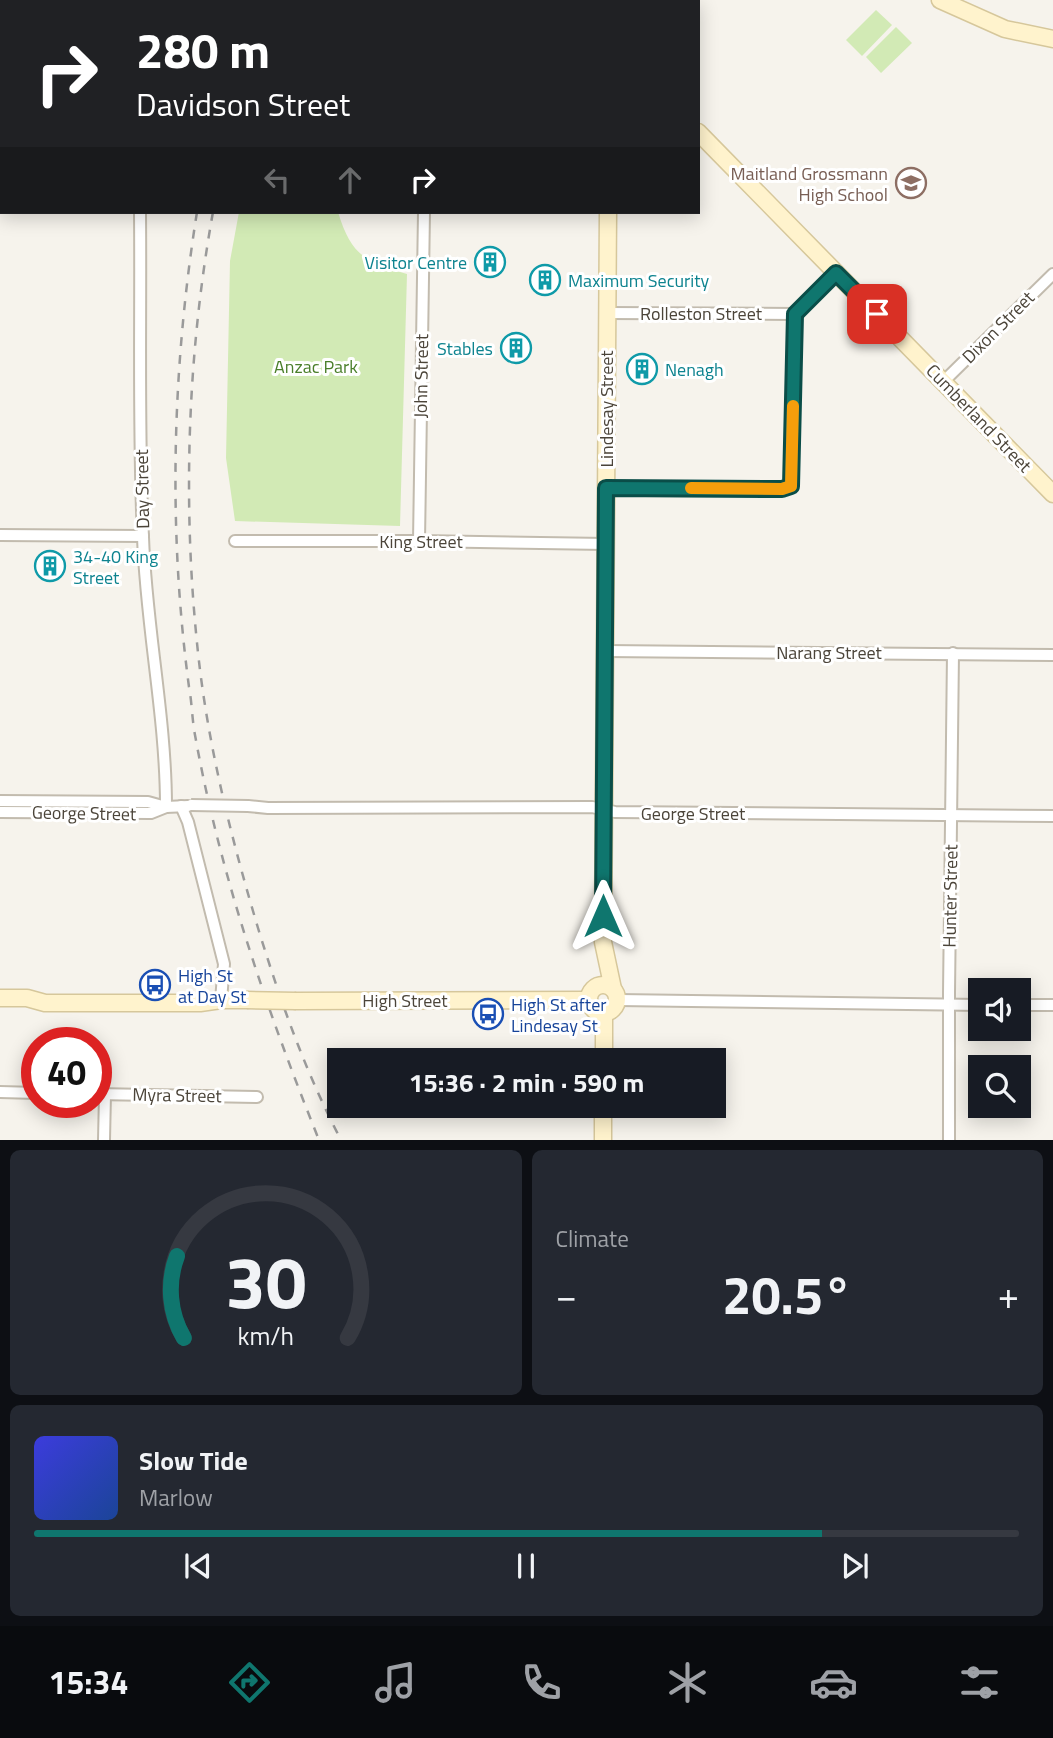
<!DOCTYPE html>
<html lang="en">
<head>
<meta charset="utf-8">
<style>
  :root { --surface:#171b24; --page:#242831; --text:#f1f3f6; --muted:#9ea1a6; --line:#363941; --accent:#0f766e }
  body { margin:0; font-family:"Titillium Web",sans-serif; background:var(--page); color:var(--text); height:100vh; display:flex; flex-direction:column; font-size:26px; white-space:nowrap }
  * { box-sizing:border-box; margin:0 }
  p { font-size:23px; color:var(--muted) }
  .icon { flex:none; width:38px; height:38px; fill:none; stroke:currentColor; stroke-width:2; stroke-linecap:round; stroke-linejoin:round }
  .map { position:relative; height:1140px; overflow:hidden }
  .drawer { display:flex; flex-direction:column; gap:10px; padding:10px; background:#0d0f14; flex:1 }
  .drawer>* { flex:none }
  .hud { position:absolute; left:0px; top:0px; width:700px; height:214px; box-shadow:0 4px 18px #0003; background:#202124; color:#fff; overflow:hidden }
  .buttons { position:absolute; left:968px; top:978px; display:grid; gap:14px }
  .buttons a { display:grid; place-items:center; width:63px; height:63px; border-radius:0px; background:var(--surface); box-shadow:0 4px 18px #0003; font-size:35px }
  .speed { position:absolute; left:21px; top:1027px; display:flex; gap:14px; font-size:35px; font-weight:700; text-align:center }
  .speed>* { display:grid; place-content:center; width:91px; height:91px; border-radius:50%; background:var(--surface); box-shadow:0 4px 18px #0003; line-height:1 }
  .speed .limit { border:10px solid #d22; background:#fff; color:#111 }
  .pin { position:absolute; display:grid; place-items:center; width:60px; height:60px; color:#fff; margin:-30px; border-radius:14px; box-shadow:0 4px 10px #0006 }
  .me { position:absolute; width:77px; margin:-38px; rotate:0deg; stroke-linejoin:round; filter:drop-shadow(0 0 5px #0008) }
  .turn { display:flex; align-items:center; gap:24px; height:147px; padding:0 21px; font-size:32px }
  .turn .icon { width:91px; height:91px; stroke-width:2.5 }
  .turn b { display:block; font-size:49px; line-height:60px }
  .lanes { display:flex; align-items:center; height:66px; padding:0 21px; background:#0003; justify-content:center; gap:35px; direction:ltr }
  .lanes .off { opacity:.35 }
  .big { font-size:52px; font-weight:700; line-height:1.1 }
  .drawer .widget { flex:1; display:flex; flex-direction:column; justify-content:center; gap:10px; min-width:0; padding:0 24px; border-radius:10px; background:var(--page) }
  .drawer .dial { align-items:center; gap:0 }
  .dial svg { height:182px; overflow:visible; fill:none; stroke:var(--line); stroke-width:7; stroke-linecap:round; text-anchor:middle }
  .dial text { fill:var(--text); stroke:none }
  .song { display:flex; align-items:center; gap:21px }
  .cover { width:84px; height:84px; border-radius:10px; background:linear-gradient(135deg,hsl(240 70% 55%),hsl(220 70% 35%)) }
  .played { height:7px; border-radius:4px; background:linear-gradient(90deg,var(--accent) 80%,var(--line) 80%) }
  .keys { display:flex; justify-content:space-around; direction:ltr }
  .heat { display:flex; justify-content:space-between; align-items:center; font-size:38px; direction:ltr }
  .drawer .tiles { flex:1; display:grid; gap:10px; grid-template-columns:1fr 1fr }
  .widget:last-child { grid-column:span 2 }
  .trip { position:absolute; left:327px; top:1048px; width:399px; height:70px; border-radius:0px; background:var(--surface); box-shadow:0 4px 18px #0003; font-weight:700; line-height:70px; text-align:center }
  .tab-bar { display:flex; height:112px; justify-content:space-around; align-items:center; background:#090b0e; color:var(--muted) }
  .tab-bar .icon { width:49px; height:49px }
  .tab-bar .current { color:var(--accent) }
  .tab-bar b { font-size:32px; color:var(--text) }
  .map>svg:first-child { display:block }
  .green { fill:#d2eab5 }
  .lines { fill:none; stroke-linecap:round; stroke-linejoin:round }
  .stream { stroke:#a9d4f2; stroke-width:2.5 }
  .street-casing { stroke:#c2bbae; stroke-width:14 }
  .secondary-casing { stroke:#d6c79b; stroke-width:19 }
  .street { stroke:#fff; stroke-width:10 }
  .secondary { stroke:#fff3cd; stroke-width:16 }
  .rail { stroke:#9a9a9a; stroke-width:2.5; stroke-dasharray:9 9; stroke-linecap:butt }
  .street-bridge-casing { stroke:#c2bbae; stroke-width:14; stroke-linecap:butt }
  .secondary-bridge-casing { stroke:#d6c79b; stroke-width:19; stroke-linecap:butt }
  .street-bridge { stroke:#fff; stroke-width:10 }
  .secondary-bridge { stroke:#fff3cd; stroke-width:16 }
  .route-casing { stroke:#0a4d48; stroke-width:18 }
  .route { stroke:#0f766e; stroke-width:12 }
  .slow { stroke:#f59e0b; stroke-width:12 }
  .labels { text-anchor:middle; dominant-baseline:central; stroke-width:6; stroke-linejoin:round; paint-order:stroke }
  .education-label { font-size:18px; fill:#785e54; stroke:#fff; text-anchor:end }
  .culture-label { font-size:18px; fill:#0d838f; stroke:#fff; text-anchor:start }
  .street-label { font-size:18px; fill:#4b4439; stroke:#fff }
  .park-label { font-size:18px; fill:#4a7f2a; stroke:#fff }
  .transit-label { font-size:18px; fill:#164399; stroke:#fff; text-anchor:start }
</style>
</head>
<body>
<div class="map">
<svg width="1053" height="1140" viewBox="0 0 1053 1140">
  <rect width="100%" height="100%" fill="#f6f3ec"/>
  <g class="green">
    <polygon points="0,0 128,0 128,2 2,2 0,53"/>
    <polygon points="876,10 892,25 862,56 846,40"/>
    <polygon points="896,27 912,43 881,73 866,57"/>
    <path d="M239 212H338C351 255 365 262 407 274L400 526 235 521 226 458 230 261Z"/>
  </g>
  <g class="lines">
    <polyline class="stream" points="163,2 168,0"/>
    <g class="street-casing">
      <g id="street">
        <polyline points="143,2 143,0"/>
        <polyline points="430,2 430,0"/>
        <polyline points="0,147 2,147"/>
        <polyline points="0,191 2,191"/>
        <path d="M140 212C141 320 138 429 143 537 146 627 166 716 166 807"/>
        <polyline points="607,313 795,314"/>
        <polyline points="944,381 1053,274"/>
        <polyline points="606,488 782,490 791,486 795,314 836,273"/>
        <polyline points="0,535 143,536"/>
        <polyline points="235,541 419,541 606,544"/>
        <polyline points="419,541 424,212"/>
        <polyline points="605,651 1053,655"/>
        <polyline points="0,801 148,802 166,807"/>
        <polyline points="181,806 188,822 224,964 221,1000"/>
        <polyline points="248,806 268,808 592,807 615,812 1053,816"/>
        <polyline points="0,812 151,813 166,807 188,806"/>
        <polyline points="618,1000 980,1005"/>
        <polyline points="1018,1005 1053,1005"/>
        <polyline points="0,1092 37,1093"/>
        <polyline points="96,1094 257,1097"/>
        <polyline points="104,1140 105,1094"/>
        <polyline points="949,1140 949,993 953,653"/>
      </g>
    </g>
    <g class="secondary-casing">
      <g id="secondary">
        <polyline points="566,0 568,2"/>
        <polyline points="940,0 1005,29 1053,39"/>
        <polyline points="698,132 1053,494"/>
        <polyline points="608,212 603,942 613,989"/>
        <circle cx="603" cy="999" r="14"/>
        <polyline points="0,998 27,998 45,1003 200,1003 221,1000 247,1000"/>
        <polyline points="296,1001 589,1000"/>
        <polyline points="604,1060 604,1014"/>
        <polyline points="603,1140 603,1106"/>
      </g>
    </g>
    <use href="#street" class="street"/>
    <use href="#secondary" class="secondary"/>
    <g class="rail">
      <polyline points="238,2 239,0"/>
      <polyline points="268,2 269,0"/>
      <path d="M197 212C172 368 168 530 189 687 192 703 192 719 195 735 220 874 266 1008 319 1140"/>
      <path d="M213 212C186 361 182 520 200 670 211 758 233 844 258 928 281 1003 305 1071 341 1140"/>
    </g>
    <g class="street-bridge-casing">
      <polyline id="street-bridge" points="191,805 248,806"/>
    </g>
    <g class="secondary-bridge-casing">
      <polyline id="secondary-bridge" points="247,1000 296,1001"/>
    </g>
    <use href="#street-bridge" class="street-bridge"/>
    <use href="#secondary-bridge" class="secondary-bridge"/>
  </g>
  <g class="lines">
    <g class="route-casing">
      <polyline id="route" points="603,916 606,488 782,489 791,486 795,314 836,273 877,314"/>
    </g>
    <use href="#route" class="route"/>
    <polyline class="slow" points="691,488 782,489 791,486 793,406"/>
  </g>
  <defs>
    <g id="school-ring" transform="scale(1.575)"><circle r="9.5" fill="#fff" stroke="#8d6e63" stroke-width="1.5"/><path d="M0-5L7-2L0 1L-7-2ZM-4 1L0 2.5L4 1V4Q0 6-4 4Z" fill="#8d6e63"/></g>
    <g id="building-ring" transform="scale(1.575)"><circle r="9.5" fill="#fff" stroke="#0f9aa8" stroke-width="1.5"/><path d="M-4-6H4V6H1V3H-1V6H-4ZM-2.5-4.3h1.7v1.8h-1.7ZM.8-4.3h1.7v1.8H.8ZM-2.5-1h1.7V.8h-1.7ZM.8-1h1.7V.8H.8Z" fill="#0f9aa8"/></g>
    <g id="bus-ring" transform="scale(1.575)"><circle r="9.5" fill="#fff" stroke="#1a4fb4" stroke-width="1.5"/><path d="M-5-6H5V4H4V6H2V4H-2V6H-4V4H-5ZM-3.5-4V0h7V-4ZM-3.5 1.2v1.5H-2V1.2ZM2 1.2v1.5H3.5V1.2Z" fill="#1a4fb4"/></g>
  </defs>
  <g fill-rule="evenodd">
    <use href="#school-ring" x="911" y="183"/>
    <use href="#building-ring" x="490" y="262"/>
    <use href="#building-ring" x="545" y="280"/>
    <use href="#building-ring" x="516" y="348"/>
    <use href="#building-ring" x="642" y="369"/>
    <use href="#building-ring" x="50" y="566"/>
    <use href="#bus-ring" x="155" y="985"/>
    <use href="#bus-ring" x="488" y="1014"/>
  </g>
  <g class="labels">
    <g class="education-label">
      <text x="888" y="173">Maitland Grossmann<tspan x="888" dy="21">High School</tspan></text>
    </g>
    <g class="culture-label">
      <text x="467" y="262" text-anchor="end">Visitor Centre</text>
      <text x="568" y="280">Maximum Security</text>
      <text x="493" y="348" text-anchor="end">Stables</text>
      <text x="665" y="369">Nenagh</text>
      <text x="73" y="556">34-40 King<tspan x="73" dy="21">Street</tspan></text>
    </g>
    <g class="street-label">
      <text x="701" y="313">Rolleston Street</text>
      <text transform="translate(998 327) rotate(-45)">Dixon Street</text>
      <text transform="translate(421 376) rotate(-89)">John Street</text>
      <text transform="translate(606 409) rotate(-90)">Lindesay Street</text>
      <text transform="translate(979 418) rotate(46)">Cumberland Street</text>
      <text transform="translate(142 489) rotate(-91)">Day Street</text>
      <text x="421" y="541">King Street</text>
      <text x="829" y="652">Narang Street</text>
      <text transform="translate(84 813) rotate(1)">George Street</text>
      <text x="693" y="813">George Street</text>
      <text transform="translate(950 896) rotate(-89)">Hunter Street</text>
      <text x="405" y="1000">High Street</text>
      <text transform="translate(177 1095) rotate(1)">Myra Street</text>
    </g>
    <g class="park-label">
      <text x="316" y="366">Anzac Park</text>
    </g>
    <g class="transit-label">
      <text x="178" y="975">High St<tspan x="178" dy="21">at Day St</tspan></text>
      <text x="511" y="1004">High St after<tspan x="511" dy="21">Lindesay St</tspan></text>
    </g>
  </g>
</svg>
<div class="buttons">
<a><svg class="icon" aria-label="sound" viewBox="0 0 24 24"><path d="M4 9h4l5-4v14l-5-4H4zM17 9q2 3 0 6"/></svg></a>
<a><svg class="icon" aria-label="search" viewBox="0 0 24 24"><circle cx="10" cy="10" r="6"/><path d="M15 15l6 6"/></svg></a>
</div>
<div class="speed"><div class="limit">40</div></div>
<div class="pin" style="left:877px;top:314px;background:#d93025"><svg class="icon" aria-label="arrive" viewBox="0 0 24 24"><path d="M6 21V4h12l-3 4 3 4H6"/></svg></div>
<svg class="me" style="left:603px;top:916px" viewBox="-20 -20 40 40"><path d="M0-17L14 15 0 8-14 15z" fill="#0f766e" stroke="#fff" stroke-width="4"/></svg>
<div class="trip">15:36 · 2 min · 590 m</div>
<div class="hud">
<div class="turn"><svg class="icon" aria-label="right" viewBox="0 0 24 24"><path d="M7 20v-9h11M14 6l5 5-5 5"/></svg><div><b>280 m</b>Davidson Street</div></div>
<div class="lanes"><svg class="icon off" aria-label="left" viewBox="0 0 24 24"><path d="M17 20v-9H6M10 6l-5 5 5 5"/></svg><svg class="icon off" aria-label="ahead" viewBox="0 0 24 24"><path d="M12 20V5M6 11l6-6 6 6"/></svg><svg class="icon" aria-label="right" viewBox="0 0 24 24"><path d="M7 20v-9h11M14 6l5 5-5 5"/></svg></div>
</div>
</div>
<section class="drawer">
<div class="tiles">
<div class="widget dial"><svg viewBox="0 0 100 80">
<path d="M14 69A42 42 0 1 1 86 69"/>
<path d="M14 69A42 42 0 0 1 11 33" stroke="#0f766e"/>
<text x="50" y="56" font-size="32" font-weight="700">30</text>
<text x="50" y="72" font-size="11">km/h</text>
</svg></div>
<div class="widget"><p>Climate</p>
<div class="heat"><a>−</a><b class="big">20.5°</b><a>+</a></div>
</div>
<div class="widget">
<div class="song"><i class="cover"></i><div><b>Slow Tide</b><p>Marlow</p></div></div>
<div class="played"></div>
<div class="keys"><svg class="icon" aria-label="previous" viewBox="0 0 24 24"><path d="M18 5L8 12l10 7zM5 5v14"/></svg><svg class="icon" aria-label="pause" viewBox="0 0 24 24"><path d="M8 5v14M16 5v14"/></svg><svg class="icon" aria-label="next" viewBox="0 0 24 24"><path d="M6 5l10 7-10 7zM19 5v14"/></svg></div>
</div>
</div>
</section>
<nav class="tab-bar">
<b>15:34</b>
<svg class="icon current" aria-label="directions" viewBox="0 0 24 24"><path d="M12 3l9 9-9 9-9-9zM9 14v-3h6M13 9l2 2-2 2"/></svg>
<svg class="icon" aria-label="music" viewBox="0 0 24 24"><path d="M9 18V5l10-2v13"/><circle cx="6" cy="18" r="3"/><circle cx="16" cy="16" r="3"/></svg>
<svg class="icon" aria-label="phone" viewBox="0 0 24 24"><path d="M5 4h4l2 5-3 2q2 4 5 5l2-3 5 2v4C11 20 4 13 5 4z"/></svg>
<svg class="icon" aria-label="climate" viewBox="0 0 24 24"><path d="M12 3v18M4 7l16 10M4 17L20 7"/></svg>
<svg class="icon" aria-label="car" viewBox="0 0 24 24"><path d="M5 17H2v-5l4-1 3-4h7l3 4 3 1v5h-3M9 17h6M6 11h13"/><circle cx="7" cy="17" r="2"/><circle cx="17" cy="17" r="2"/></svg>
<svg class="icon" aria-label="filters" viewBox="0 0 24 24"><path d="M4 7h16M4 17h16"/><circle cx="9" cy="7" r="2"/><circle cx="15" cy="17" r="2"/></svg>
</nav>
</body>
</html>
